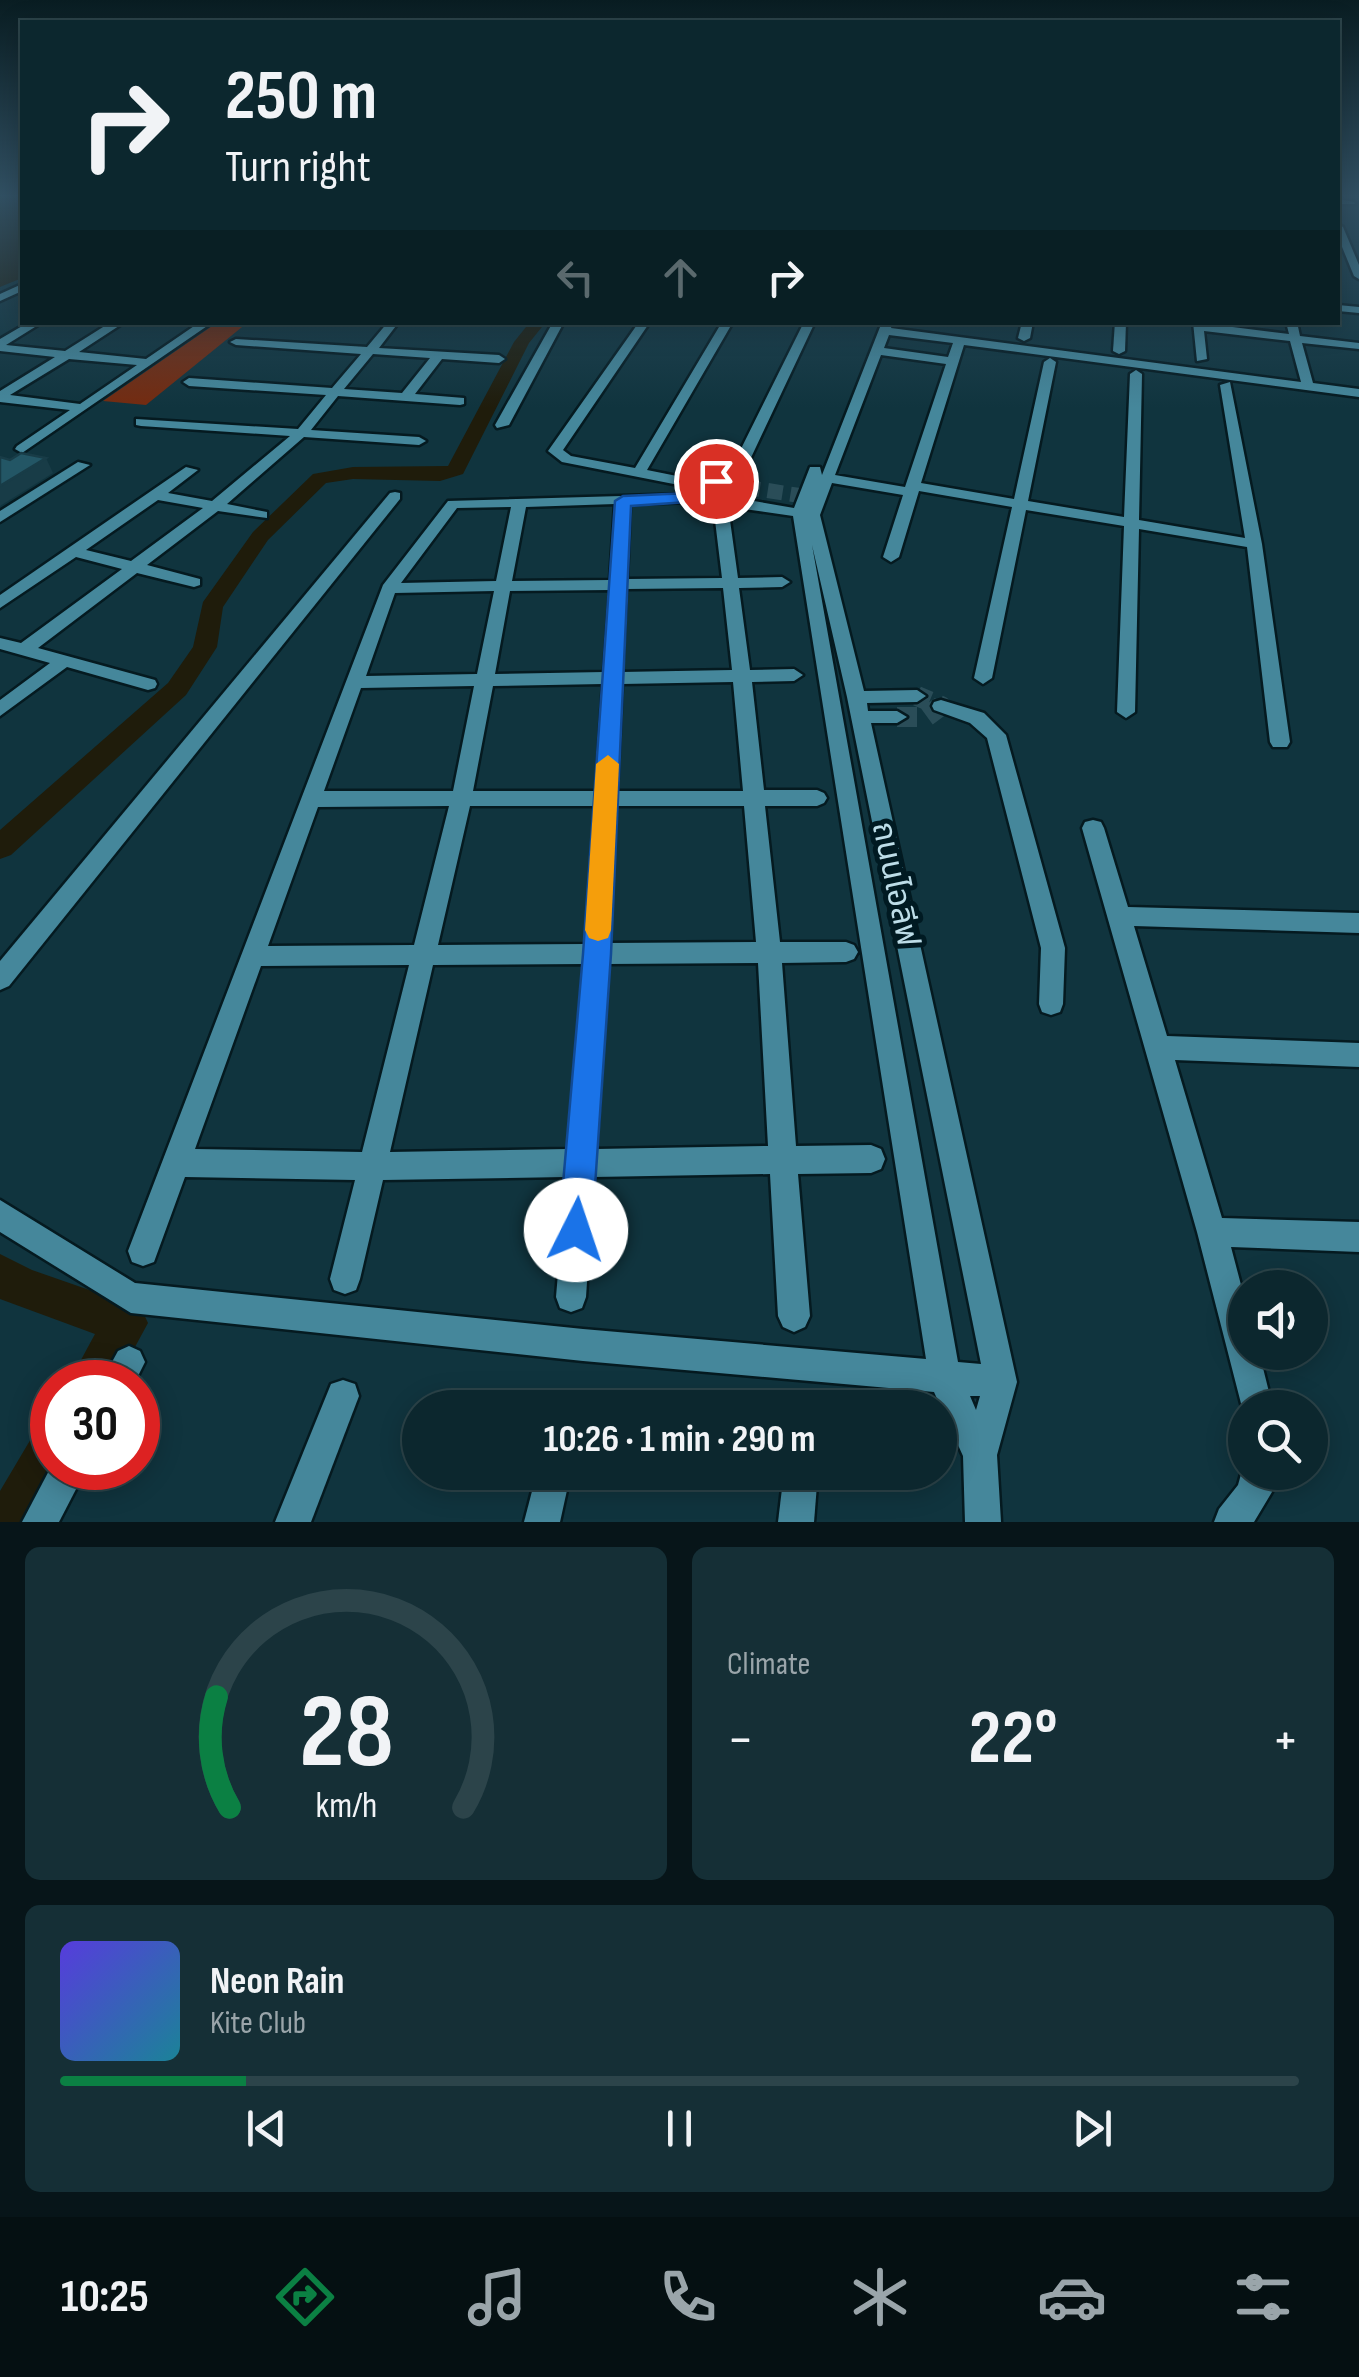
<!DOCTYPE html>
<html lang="en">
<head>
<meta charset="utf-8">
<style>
  :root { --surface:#0c272e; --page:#152f36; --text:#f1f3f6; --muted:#9aa5aa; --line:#2c444a; --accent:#0b8043 }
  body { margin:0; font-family:"Sofia Sans Condensed","Noto Sans Thai",sans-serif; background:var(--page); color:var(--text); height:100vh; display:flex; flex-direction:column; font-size:38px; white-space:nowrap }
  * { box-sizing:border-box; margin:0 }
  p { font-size:32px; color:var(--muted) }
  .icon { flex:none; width:55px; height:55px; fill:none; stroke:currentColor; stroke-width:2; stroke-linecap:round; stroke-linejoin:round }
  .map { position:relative; height:1522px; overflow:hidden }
  .sheet { display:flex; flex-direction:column; gap:25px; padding:25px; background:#071519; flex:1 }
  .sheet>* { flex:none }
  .top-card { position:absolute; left:20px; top:20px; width:1320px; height:305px; border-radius:0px; box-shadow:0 5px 25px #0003,0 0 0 2px var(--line); background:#0c272e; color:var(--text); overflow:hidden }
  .controls { position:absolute; left:1228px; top:1270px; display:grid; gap:20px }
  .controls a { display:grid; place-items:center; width:100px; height:100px; border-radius:50%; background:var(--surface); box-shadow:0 5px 25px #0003,0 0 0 2px var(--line); font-size:50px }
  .speed { position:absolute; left:30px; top:1360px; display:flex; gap:20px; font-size:50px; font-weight:700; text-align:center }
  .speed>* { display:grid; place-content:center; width:130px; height:130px; border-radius:50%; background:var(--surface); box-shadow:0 5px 25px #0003,0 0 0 2px var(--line); line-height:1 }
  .speed .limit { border:15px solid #d22; background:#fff; color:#111 }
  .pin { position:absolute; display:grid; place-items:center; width:85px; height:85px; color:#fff; margin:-42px; border:5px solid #fff; border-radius:50%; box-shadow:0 2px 10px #0007 }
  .me { position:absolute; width:110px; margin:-55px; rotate:4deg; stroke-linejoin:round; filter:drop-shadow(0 0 8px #0008) }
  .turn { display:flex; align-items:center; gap:35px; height:210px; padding:0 40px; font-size:45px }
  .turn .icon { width:130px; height:130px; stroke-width:2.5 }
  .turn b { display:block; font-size:70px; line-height:85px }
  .lanes { display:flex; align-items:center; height:95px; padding:0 40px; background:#0003; justify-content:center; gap:50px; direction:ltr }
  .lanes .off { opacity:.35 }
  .big { font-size:75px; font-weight:700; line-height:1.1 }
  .sheet .card { flex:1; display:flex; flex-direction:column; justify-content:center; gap:15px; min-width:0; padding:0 35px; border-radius:15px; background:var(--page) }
  .sheet .dial { align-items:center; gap:0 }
  .dial svg { height:260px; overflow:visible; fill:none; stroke:var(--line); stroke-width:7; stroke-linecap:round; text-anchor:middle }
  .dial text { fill:var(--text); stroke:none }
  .song { display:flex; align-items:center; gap:30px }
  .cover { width:120px; height:120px; border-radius:15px; background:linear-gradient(135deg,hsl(250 70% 55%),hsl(190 70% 35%)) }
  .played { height:10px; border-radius:5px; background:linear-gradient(90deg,var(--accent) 15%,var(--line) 15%) }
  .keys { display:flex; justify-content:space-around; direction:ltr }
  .heat { display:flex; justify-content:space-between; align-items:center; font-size:55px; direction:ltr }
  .sheet .tiles { flex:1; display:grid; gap:25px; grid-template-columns:1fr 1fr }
  .card:last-child { grid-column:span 2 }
  .trip { position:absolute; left:402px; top:1390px; width:555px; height:100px; border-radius:50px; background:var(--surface); box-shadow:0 5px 25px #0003,0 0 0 2px var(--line); font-weight:700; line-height:100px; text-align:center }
  .dock { display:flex; height:160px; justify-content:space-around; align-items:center; background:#051012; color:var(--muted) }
  .dock .icon { width:70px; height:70px }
  .dock .on { color:var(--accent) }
  .dock b { font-size:45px; color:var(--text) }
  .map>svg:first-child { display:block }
  .green { fill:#742b10 }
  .water { fill:#1f1c0b }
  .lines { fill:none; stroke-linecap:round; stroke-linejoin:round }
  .canal { fill:#1f1c0b; fill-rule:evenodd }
  .minor-tunnel-far1 { stroke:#2a4d58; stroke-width:15; stroke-dasharray:15 8; stroke-linecap:butt }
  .minor-tunnel { stroke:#2a4d58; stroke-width:20; stroke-dasharray:20 10; stroke-linecap:butt }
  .minor-casing { stroke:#051a20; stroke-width:5 }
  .minor { fill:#45879b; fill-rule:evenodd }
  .shaded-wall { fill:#183c47 }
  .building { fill:#235665; stroke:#183c47; stroke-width:2.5 }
  .route { fill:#1a73e8; stroke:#114b97; stroke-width:2.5 }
  .slow { fill:#f59e0b }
  .labels { text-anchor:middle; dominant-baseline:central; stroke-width:10; stroke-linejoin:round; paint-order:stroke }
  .street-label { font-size:32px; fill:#bddde8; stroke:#001a22 }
</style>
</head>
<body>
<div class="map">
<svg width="1359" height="1522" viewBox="0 0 1359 1522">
  <rect width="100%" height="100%" fill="#10343e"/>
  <polygon class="green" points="218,322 247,323 146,405 103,401"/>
  <polygon class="water" points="0,195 22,195 22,278 0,287"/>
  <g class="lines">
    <g class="canal">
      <polygon points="530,322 546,322 529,343 463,474 440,481 353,479 326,483 268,540 223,607 217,647 186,695 11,855 0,859 0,830 168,683 193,647 203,602 253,532 313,474 353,467 448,466 514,342"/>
      <polygon points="0,1254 32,1270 141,1308 148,1323 116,1382 69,1382 95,1334 0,1299"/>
      <polygon points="52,1426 52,1468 67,1468 36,1522 0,1522 0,1491 35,1432"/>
    </g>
    <polyline class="minor-tunnel-far1" points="745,487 803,496"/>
    <polyline class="minor-tunnel" points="897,717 926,717 941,706 917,696"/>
    <g class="minor-casing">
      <g id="minor">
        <polygon points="1338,199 1354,202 1355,204 1338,204"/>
        <polygon points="1338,224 1343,227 1359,265 1359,279 1354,276 1338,237"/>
        <polygon points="22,284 22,291 0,301 0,294"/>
        <polygon points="1338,305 1359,307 1359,313 1338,311"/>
        <path d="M29 322H43L6 345 65 351 111 322H125L79 352 146 359 200 322H213L22 453 15 449 17 446 70 410 0 402V391L55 357 0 351V339ZM69 359 137 365 80 404 10 395Z"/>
        <path d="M388 322H399L379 348 499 355 505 359 499 363 442 359 415 394 464 398V404L460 405 338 396 311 430 419 437 426 441 419 445 304 437 227 504 267 512V518L218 511 147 565 200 579V585L194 587 137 573 38 648 155 680 157 684 155 688 148 690 67 667 0 716V700L50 663 0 649V638L21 643 122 569 76 557 0 608V595L186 467 198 470 168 493 212 501 290 436 141 426 136 425V419L298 429 326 395 189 386 183 382 189 378 332 388 361 354 236 345 230 342 236 339 367 347ZM373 354 430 358 402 393 344 389ZM158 500 203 508 131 561 86 550Z"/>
        <polygon points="553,322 564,322 509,425 497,428 495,425"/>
        <path d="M639 322H650L563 450 571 456 635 468 722 322H733L647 470 702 481 727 477 804 322H815L740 481 750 484 754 501 794 508 810 467H820L822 475 882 322H893L891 328 1301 382 1290 341 1204 331 1207 359 1197 361 1193 322 1289 334 1286 322H1297L1300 336 1359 343V349L1302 343 1313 383 1359 389V397L964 345 921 483 1014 499 1044 362 1050 358 1056 362 1028 501 1124 517 1130 374 1136 370 1142 374 1139 520 1245 538 1220 385 1230 382 1262 544 1290 742 1287 747H1273L1270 742 1247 547 1139 529 1135 712 1126 718 1117 712 1124 526 1026 510 992 678 983 684 974 678 1012 507 919 491 899 557 891 562 883 557 903 495 832 483 820 515 864 691 917 690 926 696 917 702 867 703 868 711H897L907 717 897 723H871L1017 1382 997 1455 1001 1522H965L963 1456 934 1392 583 1361 131 1313 0 1232V1200L135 1283 583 1329 926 1359 793 516 744 509 729 513 738 578 782 577 790 582 782 587 739 588 750 670 794 669 803 675 794 681 752 682 764 790H817L824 793 827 798 824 803 817 806H765L780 942H846L854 945 858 952 854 959 846 962 782 963 796 1146 871 1145 881 1149 885 1159 881 1169 871 1173 798 1174 810 1316 805 1327 794 1332 783 1327 778 1316 770 1174 594 1177 586 1297 582 1308 571 1312 560 1308 556 1297 566 1177 383 1180 360 1279 356 1290 345 1294 334 1290 330 1279 355 1180 185 1177 154 1262 143 1266 132 1262 128 1251 383 585 448 501 691 494 694 488 562 462 548 451ZM889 335 953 343 948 357 884 348ZM881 355 946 364 905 487 835 475ZM724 485 738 490 740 498 721 504 704 497 708 488ZM692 502 714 512 722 578 627 579 630 504ZM615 504 610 580 512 581 526 507ZM511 507 496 581 401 583 457 508ZM812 545 847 697 981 1364 958 1362ZM723 588 732 670 622 672 626 589ZM610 590 604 672 495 674 510 591ZM494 591 477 674 366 676 395 593ZM733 682 743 791H617L622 684ZM603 684 596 791H473L493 686ZM474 686 453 791H324L361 688ZM449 806 414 945 268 946 318 807ZM470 806H595L586 944 438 945ZM616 806H744L756 942 609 943ZM758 963 768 1146 596 1149 608 964ZM584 964 568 1149 390 1152 433 965ZM409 965 362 1152 195 1149 261 966ZM970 1396H980L976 1410Z"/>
        <polygon points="1022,322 1033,322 1030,338 1024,341 1018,338"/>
        <polygon points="1115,322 1126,322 1125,351 1119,354 1113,351"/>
        <polygon points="78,462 90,465 0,522 0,511"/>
        <polygon points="395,492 400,493 400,499 9,986 0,990 0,961 390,493"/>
        <polygon points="941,700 984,713 1006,735 1065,948 1063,1004 1060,1012 1051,1015 1042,1012 1039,1004 1041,948 987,738 970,723 934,710 932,706 934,702"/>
        <polygon points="1093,820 1101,822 1104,828 1128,907 1359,913 1359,933 1134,926 1167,1036 1359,1043 1359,1067 1175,1060 1222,1218 1359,1222 1359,1252 1231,1247 1245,1300 1245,1352 1259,1352 1273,1408 1245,1408 1245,1419 1197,1232 1082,828 1085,822"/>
        <polygon points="129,1346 140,1351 145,1362 135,1382 101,1382 118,1351"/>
        <polygon points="343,1380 355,1384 359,1396 311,1522 275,1522 331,1384"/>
        <polygon points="1245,1460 1245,1472 1274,1472 1272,1492 1254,1522 1214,1522 1219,1509 1238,1485"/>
        <polygon points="52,1465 87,1468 59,1522 22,1522"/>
        <polygon points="537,1472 571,1472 560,1522 524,1522"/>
        <polygon points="784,1472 818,1472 814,1522 778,1522"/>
      </g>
    </g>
    <use href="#minor" class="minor"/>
  </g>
  <polygon class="shaded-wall" points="46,458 53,473 0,506 0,486"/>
  <polygon class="building" points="21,453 46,458 0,486 0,457 10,460"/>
  <linearGradient id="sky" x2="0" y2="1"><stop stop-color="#091d22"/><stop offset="0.48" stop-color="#315063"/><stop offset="1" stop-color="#315063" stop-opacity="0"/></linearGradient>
  <rect width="1359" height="408" fill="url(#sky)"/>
  <polygon class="route" points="716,476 724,481 705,492 702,501 631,506 611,954 592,1230 587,1242 576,1247 564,1242 559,1230 583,954 615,501 623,496 689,493 692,486"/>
  <polygon class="slow" points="608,755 619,764 611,930 608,938 598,941 589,938 585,930 596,764"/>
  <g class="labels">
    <g class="street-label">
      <text transform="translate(895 884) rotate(78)">ถนนไอลีฟ</text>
    </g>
  </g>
</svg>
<div class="controls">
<a><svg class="icon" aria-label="sound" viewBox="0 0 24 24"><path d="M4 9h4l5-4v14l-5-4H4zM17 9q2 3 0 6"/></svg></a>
<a><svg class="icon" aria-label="search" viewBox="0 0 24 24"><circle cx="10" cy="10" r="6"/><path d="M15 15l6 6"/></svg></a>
</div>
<div class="speed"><div class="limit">30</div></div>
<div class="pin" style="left:716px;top:481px;background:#d93025"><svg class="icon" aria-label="arrive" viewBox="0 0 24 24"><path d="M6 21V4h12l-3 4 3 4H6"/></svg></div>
<svg class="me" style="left:576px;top:1230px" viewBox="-20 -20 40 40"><circle r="19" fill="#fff"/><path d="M0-13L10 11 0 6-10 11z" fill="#1a73e8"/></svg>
<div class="trip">10:26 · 1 min · 290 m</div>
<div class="top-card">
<div class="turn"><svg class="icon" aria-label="right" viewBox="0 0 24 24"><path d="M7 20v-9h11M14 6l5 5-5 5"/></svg><div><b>250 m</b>Turn right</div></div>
<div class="lanes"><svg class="icon off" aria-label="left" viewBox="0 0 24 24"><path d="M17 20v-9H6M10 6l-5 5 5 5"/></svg><svg class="icon off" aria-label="ahead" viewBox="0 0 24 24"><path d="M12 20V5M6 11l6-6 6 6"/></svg><svg class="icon" aria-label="right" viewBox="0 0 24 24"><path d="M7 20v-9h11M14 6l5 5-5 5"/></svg></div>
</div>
</div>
<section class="sheet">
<div class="tiles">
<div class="card dial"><svg viewBox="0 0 100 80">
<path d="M14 69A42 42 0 1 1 86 69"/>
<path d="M14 69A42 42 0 0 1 10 35" stroke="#0b8043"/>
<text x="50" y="56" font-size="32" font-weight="700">28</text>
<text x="50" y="72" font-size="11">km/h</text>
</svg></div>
<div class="card"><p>Climate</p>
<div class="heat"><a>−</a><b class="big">22°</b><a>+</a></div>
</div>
<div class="card">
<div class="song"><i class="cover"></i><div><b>Neon Rain</b><p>Kite Club</p></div></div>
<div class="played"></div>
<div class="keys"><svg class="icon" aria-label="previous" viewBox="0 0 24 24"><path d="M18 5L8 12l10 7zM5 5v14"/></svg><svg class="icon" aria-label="pause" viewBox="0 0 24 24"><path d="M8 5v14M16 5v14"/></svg><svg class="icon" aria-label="next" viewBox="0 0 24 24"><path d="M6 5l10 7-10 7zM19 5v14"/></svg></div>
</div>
</div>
</section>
<nav class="dock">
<b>10:25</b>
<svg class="icon on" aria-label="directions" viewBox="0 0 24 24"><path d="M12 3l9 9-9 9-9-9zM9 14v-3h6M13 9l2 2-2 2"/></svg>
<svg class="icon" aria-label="music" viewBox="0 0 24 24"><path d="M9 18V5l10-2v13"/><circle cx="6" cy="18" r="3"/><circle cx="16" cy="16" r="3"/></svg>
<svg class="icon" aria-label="phone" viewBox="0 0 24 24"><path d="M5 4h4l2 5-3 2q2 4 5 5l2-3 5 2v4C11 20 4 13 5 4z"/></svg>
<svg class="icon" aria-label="climate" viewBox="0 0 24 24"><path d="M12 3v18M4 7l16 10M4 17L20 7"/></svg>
<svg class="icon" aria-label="car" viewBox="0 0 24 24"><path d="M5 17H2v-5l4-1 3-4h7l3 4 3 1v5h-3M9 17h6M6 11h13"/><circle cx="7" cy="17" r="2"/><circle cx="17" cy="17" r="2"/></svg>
<svg class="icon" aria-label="filters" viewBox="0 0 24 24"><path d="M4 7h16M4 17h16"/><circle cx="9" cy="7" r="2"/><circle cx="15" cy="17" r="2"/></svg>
</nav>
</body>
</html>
